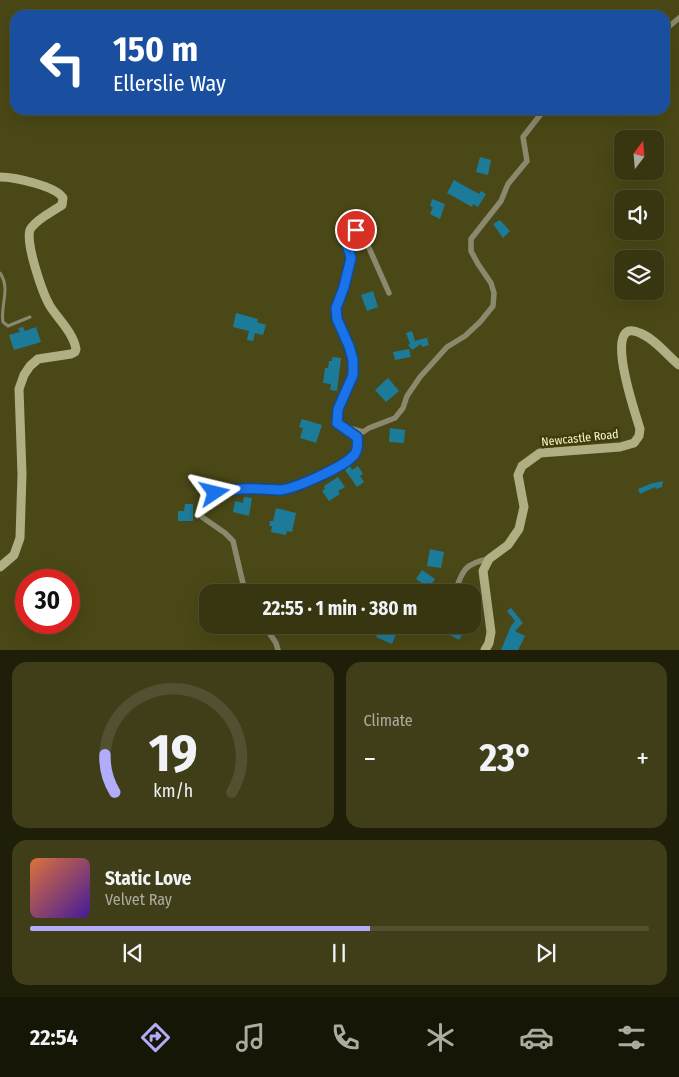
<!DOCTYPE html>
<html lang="en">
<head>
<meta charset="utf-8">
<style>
  :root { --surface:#383610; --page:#3f3e19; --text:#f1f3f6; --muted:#abab9f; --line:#525030; --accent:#b1adfa }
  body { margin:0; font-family:"Fira Sans Condensed",sans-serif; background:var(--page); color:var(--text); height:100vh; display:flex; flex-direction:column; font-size:19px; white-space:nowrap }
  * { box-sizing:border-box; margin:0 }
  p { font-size:16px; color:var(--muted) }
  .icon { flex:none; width:28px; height:28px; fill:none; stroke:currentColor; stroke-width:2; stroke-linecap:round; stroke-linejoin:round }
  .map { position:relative; height:650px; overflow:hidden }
  .panel { display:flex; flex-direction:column; gap:12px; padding:12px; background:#1f1e09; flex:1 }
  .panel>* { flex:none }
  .banner { position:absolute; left:10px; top:10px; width:660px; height:105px; border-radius:15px; box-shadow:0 5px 20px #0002,0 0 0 1px var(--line); background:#1a4fa0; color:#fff; overflow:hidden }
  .needle { width:32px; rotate:16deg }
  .controls { position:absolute; left:614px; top:130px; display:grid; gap:10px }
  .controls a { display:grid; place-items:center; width:50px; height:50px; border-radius:10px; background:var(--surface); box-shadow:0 5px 20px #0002,0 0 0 1px var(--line); font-size:25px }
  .speed { position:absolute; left:15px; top:569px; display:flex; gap:10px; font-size:25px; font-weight:700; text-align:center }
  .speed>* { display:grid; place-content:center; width:65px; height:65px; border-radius:50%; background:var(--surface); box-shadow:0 5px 20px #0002,0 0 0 1px var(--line); line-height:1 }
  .speed .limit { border:8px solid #d22; background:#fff; color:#111 }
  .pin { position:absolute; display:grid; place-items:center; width:42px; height:42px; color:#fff; margin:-21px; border:2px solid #fff; border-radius:50%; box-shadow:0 1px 5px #0007 }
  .me { position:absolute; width:55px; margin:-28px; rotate:80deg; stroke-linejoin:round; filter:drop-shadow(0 0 4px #0008) }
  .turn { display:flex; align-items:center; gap:18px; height:105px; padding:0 20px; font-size:22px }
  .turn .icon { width:65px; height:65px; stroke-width:2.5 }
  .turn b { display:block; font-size:35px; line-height:42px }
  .big { font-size:38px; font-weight:700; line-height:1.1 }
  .panel .card { flex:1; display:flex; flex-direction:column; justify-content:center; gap:8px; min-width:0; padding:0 18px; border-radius:15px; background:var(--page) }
  .panel .dial { align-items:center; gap:0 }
  .dial svg { height:130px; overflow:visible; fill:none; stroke:var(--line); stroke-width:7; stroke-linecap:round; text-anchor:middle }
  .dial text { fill:var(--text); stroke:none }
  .song { display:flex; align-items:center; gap:15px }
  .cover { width:60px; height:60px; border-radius:8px; background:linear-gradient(135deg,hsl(20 70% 55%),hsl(260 70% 35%)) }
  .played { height:5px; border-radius:2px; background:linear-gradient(90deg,var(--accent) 55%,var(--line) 55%) }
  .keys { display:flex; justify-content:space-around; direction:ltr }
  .heat { display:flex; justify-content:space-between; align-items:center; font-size:28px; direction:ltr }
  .panel .tiles { flex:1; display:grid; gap:12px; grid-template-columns:1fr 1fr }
  .card:last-child { grid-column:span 2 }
  .trip { position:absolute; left:199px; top:584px; width:282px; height:50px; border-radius:15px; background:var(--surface); box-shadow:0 5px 20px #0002,0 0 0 1px var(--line); font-weight:700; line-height:50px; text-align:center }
  .tab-bar { display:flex; height:80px; justify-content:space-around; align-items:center; background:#161606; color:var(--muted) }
  .tab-bar .icon { width:35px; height:35px }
  .tab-bar .active { color:var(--accent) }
  .tab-bar b { font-size:22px; color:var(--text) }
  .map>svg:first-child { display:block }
  .building { fill:#1d7b9a }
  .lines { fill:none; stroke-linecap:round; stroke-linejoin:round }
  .lane { stroke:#8a896e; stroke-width:3 }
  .street { stroke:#8a896e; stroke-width:5.5 }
  .secondary { stroke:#b0af84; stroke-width:9 }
  .route-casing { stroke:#114b97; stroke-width:12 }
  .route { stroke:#1a73e8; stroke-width:9 }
  .labels { text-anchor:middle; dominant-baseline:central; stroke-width:5; stroke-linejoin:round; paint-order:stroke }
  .street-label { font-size:12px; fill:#f6f5d4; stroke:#403d08 }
</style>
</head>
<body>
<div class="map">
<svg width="679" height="650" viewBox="0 0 679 650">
  <rect width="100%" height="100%" fill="#4a4816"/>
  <g class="building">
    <polygon points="480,157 491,160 488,175 476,172"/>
    <polygon points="454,180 479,194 481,191 486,194 478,207 473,204 472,207 447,193"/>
    <polygon points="432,199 445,204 440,219 430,214 433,207 430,206"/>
    <polygon points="500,220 510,231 503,238 493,224"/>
    <polygon points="373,291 378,307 367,311 361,295"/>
    <polygon points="236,313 258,319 257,322 266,325 263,335 255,333 253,341 247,340 249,331 233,327"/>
    <polygon points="23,327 25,331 36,327 41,342 14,350 9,335 20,332 18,328"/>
    <polygon points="412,331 415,341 429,337 427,339 429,345 422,347 421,344 412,350 408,345 410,344 406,333"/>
    <polygon points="409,349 411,357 395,360 393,352"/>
    <polygon points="332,357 341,358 337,391 330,390 331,384 323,383 325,368 328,368 329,361 332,361"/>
    <polygon points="388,378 399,391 386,402 375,390"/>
    <polygon points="302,419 322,425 316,443 300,438 303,428 299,427"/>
    <polygon points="390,428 405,430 404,443 389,442"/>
    <polygon points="350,466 352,470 358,466 363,474 360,476 364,482 357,487 345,470"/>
    <polygon points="338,477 345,487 338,491 340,494 329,501 322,491 325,489 324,486"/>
    <polygon points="663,481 662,487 656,489 655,487 640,494 638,489 650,484"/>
    <polygon points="244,497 252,498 249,516 233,512 235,501 243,503"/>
    <polygon points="185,504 193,504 193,521 178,521 178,511 184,511"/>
    <polygon points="276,508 296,513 292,532 287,531 286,535 271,532 272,526 269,526 270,521 273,521"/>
    <polygon points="430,549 444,552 441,568 427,566"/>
    <polygon points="422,570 435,579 429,588 416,579"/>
    <polygon points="511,608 523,623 515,631 525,636 518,650 501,650 511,626 515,621 507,611"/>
    <polygon points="386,625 394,625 399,627 392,644 376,637 381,626 385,628"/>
    <polygon points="456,625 467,625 459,640 450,635"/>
  </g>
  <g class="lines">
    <path class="lane" d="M0 273C11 288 0 306 3 322L8 326 30 317"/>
    <g class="street">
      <polyline points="665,30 679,18"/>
      <polyline points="349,428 363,432 369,428 395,418 403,408 407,396 420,377 447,347 465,336 480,322 493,306 494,293 491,283 478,264 471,251 471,239 501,201 508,184 527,161 523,137 544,110"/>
      <path d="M245 592 233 541 225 533 202 517C193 479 263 492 281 490 296 488 344 467 354 455 358 449 358 444 357 437L337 423 338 409 353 375V360L349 346 337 319 336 308 344 287 351 257 346 241 350 233 356 230 362 232 389 293"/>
      <path d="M455 592C462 571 465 563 489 559"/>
      <polyline points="264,625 276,643 278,650"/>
    </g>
    <g class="secondary">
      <path d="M0 177C14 177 56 186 63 198L62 205C52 212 38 218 31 228 23 238 43 294 50 306 58 319 73 332 76 349L75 352 71 354 38 359 30 366 24 375 19 389 22 474 20 538 14 555 0 567"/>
      <path d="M485 650 489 643 491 632 483 571 489 559 508 545 519 529 524 507 518 475 522 466 540 453 620 447 634 443 639 436 640 429C637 418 600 314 640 333 655 339 667 355 679 365"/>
    </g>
  </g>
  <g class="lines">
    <g class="route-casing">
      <path id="route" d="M215 493C231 489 246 488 261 489 268 489 274 490 281 490 296 488 344 467 354 455 358 450 358 444 357 437L337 423 338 409 353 375V360L349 346 337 319 336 308 344 287 351 258 346 241 350 232 356 230"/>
    </g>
    <use href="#route" class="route"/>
  </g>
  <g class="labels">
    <g class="street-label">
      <text transform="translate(580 438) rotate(-6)">Newcastle Road</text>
    </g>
  </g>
</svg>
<div class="controls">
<a><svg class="needle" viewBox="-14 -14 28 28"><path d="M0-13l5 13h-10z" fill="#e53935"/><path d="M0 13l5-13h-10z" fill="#abab9f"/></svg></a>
<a><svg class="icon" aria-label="sound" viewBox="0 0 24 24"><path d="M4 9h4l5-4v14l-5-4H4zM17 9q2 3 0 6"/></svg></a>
<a><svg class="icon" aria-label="layers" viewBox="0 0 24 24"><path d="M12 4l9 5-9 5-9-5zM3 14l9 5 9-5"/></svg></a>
</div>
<div class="speed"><div class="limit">30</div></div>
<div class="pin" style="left:356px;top:230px;background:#d93025"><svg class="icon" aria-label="arrive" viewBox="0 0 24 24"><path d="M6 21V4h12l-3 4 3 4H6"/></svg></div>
<svg class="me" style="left:215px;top:493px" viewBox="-20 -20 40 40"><path d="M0-17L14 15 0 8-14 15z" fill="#1a73e8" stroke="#fff" stroke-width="4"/></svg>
<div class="trip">22:55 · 1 min · 380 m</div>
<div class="banner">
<div class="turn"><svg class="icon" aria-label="left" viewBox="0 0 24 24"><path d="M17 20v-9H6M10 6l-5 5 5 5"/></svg><div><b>150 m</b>Ellerslie Way</div></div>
</div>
</div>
<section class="panel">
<div class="tiles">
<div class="card dial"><svg viewBox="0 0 100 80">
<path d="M14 69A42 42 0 1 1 86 69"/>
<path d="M14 69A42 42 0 0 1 8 46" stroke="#b1adfa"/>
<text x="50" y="56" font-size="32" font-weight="700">19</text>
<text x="50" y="72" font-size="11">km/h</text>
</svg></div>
<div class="card"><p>Climate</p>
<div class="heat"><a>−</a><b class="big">23°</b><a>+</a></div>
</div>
<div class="card">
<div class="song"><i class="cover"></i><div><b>Static Love</b><p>Velvet Ray</p></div></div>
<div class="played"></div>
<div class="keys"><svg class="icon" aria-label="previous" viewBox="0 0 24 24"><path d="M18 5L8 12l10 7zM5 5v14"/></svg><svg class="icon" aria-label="pause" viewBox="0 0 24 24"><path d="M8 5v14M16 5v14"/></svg><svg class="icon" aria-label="next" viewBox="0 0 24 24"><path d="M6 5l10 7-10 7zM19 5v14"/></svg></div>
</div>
</div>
</section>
<nav class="tab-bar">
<b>22:54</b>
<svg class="icon active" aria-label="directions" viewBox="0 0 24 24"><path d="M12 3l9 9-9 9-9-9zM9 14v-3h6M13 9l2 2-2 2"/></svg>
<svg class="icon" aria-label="music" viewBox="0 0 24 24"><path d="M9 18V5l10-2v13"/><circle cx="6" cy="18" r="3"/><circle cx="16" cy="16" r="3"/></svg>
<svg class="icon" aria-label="phone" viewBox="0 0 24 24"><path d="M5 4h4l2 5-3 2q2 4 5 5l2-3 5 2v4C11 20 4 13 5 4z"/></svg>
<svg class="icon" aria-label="climate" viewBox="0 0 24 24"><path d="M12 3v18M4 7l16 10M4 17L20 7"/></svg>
<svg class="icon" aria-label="car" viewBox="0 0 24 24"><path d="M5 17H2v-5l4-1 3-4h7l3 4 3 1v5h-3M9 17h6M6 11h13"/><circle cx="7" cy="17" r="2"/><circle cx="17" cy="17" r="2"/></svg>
<svg class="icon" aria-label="filters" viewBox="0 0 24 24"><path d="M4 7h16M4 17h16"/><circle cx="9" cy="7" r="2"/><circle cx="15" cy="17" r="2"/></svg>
</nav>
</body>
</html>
